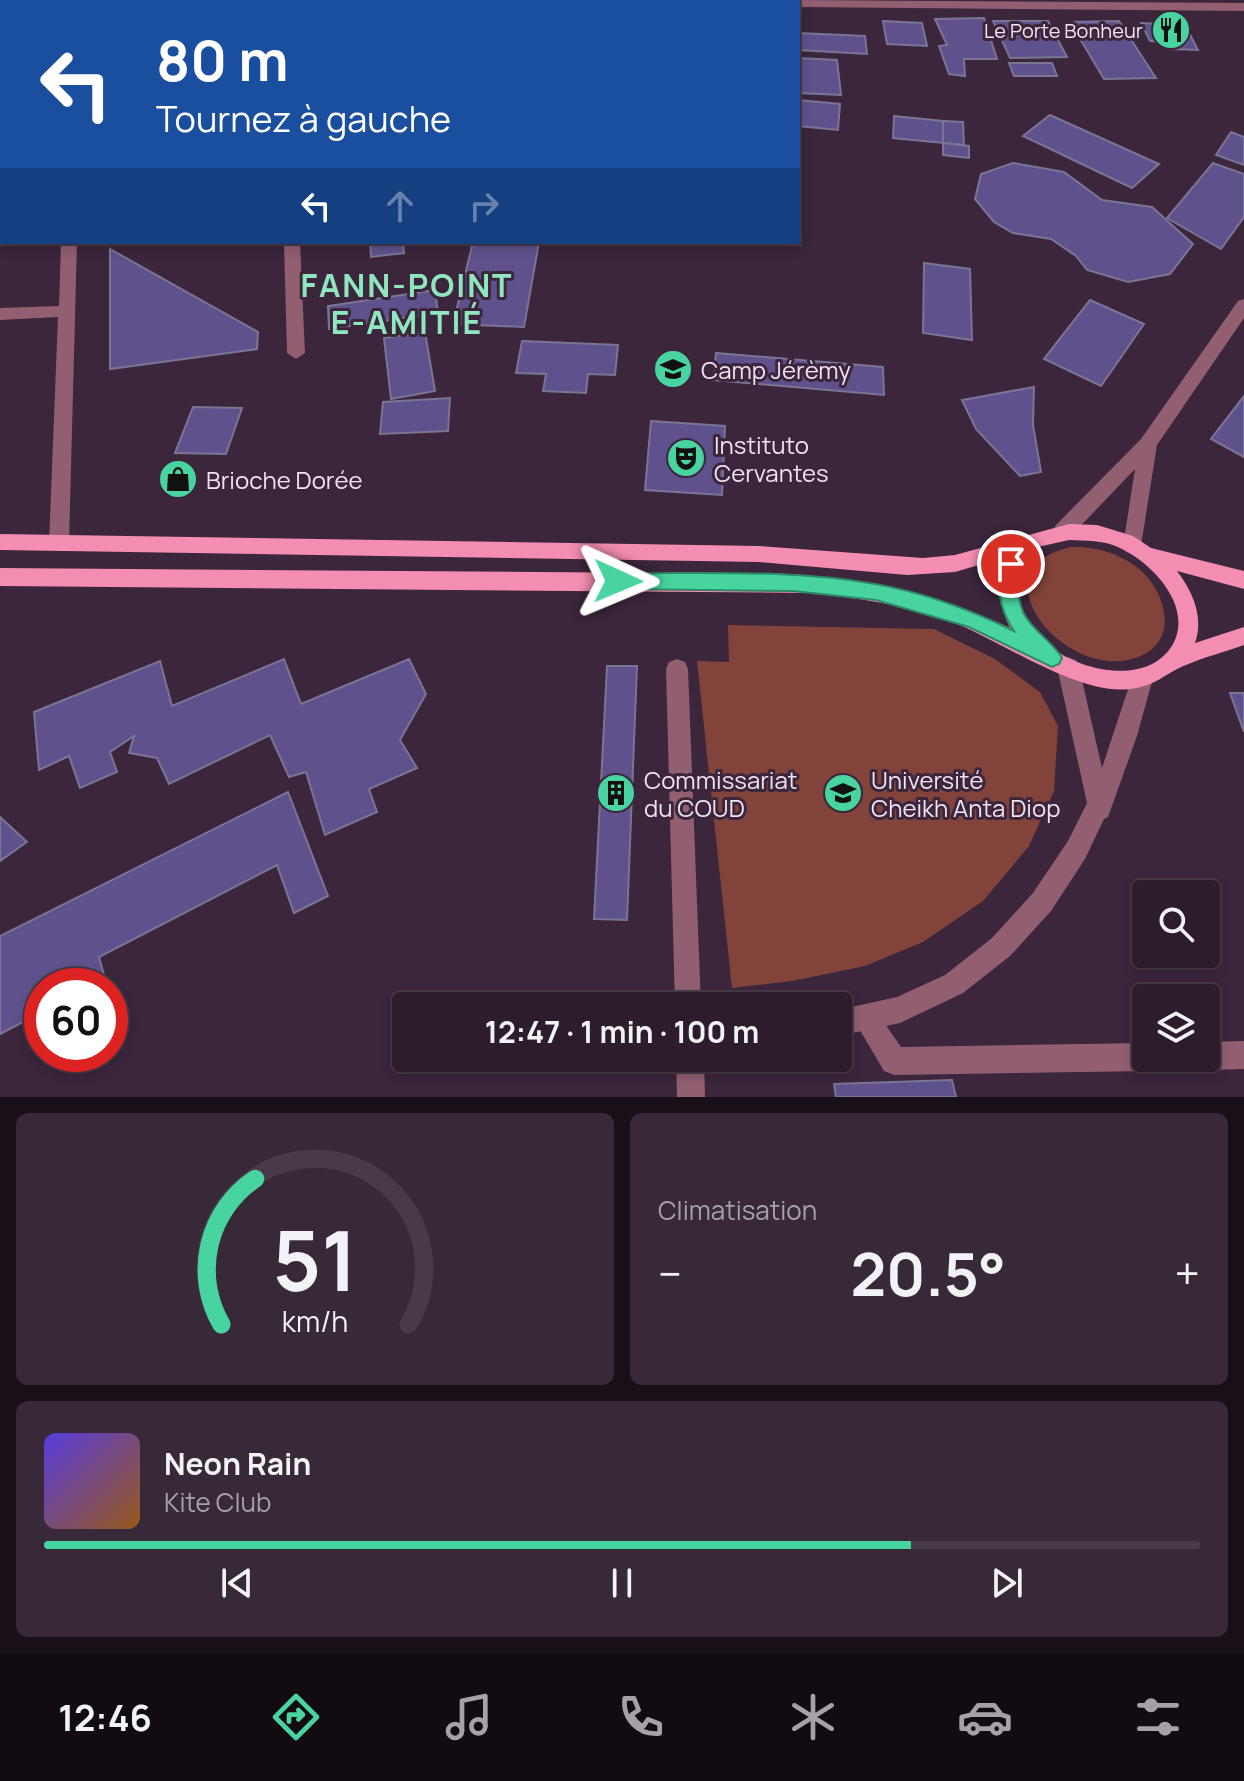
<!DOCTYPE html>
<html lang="fr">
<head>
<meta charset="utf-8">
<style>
  :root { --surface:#2c1c2c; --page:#382938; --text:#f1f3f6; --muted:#a6a1a9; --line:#483a48; --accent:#47d49e }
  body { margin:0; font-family:Manrope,sans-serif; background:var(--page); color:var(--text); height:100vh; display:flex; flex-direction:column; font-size:30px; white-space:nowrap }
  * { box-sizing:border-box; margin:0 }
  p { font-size:26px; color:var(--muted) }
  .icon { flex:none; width:44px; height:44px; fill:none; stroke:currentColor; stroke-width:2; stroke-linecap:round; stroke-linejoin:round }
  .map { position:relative; height:1097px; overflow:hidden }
  .panel { display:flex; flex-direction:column; gap:16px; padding:16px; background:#180f18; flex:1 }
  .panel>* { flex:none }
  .top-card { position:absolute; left:0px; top:0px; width:800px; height:244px; box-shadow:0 4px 12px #0003,0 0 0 2px var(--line); background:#1a4fa0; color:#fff; overflow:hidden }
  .tools { position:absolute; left:1132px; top:880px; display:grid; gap:16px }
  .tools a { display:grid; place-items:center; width:88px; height:88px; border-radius:8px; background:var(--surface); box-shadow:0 4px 12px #0003,0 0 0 2px var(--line); font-size:40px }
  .speed { position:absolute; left:24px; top:968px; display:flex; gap:16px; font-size:40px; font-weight:700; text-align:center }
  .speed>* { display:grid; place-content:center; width:104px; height:104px; border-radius:50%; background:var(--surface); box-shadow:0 4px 12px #0003,0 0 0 2px var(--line); line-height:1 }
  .speed .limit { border:12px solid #d22; background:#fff; color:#111 }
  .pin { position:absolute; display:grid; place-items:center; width:68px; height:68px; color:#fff; margin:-34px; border:4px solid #fff; border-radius:50%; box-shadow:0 2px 8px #0007 }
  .me { position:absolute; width:88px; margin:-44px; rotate:91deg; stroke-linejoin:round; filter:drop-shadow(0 0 6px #0008) }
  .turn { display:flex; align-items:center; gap:28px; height:168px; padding:0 24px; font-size:36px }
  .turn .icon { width:104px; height:104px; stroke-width:2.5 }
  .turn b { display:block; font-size:56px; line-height:68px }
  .lanes { display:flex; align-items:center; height:76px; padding:0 24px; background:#0003; justify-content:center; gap:40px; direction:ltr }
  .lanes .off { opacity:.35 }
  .big { font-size:60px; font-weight:700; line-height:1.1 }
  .panel .widget { flex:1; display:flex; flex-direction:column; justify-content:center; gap:12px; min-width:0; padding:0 28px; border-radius:12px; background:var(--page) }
  .panel .dial { align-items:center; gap:0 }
  .dial svg { height:208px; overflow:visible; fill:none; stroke:var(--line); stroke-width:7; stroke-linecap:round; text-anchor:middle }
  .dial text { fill:var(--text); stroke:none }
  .song { display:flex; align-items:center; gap:24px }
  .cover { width:96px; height:96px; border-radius:12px; background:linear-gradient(135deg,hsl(250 70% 55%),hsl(30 70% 35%)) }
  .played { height:8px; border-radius:4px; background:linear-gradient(90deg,var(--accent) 75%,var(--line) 75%) }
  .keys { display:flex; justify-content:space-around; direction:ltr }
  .heat { display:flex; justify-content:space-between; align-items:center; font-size:44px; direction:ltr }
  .panel .tiles { flex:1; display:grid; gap:16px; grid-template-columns:1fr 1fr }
  .widget:last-child { grid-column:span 2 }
  .trip { position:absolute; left:392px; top:992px; width:460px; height:80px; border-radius:8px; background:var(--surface); box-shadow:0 4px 12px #0003,0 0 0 2px var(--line); font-weight:700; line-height:80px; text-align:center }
  .tab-bar { display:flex; height:128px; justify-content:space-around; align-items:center; background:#120b12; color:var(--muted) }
  .tab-bar .icon { width:56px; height:56px }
  .tab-bar .on { color:var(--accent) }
  .tab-bar b { font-size:36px; color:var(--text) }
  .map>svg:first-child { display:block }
  .green { fill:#82443a }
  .building { fill:#5f528c; stroke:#7a7594; stroke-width:2 }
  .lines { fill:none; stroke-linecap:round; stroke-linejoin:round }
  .lane { fill:#915f70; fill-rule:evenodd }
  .street { fill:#915f70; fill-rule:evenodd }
  .primary { fill:#f38db1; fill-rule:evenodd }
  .route { fill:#47d49e; stroke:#2e8a67; stroke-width:2 }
  .labels { text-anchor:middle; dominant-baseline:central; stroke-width:6; stroke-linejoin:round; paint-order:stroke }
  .far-poi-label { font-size:20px; fill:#f0e2f0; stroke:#3b263b; text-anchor:end }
  .poi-label { font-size:24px; fill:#f0e2f0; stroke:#3b263b; text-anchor:start }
  .district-label { font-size:32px; font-weight:bold; letter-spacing:2px; fill:#90e6bf; stroke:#3b263b }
</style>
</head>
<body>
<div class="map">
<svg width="1244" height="1097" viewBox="0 0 1244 1097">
  <rect width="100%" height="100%" fill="#3b263b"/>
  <g class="green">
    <polygon points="0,0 293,0 2,2 0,35"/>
    <path d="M1071 547C1094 546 1115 552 1134 565 1167 588 1183 646 1132 659 1061 678 974 568 1071 547Z"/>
    <polygon points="728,625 934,629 995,659 1040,692 1058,726 1054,791 1029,846 983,901 923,942 865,966 792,981 732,988 697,661 729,662"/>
  </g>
  <g class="building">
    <polygon points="984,18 997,59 964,59 965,76 949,74 939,46 947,45 935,19"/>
    <polygon points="883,21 922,23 927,46 887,44"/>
    <polygon points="993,21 1048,21 1067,57 1010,58"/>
    <polygon points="1119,21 1156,78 1104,79 1070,22"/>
    <polygon points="1141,23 1185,25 1198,50 1170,49 1167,42 1150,41"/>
    <polygon points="798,33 865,36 867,54 798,50"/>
    <polygon points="798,58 837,60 841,95 798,93"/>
    <polygon points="1009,63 1052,63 1057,76 1014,76"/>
    <polygon points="798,100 840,104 838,130 798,126"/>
    <polygon points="1050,115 1159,164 1132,188 1023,136"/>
    <polygon points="894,116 943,121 943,143 893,138"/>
    <polygon points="943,121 963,122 964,145 943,143"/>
    <polygon points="1231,132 1244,137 1244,165 1216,155"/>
    <polygon points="943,143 969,146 969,158 943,155"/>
    <polygon points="1013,163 1064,172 1102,200 1152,207 1193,244 1170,274 1128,282 1087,270 1076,256 1051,239 1013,233 994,222 975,199 981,174"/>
    <polygon points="1213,163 1244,174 1244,217 1221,249 1167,218"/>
    <polygon points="370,242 403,242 404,253 371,257"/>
    <polygon points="473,242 539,242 524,327 453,324"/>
    <polygon points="110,249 258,332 257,349 110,369"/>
    <polygon points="924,263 970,269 972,340 923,333"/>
    <polygon points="435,290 438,313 329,329 328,306"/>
    <polygon points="1090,300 1144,324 1101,386 1044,359"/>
    <polygon points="425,332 435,391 391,399 384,338"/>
    <polygon points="522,341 618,345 615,375 588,374 586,393 543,391 546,374 516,373"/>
    <polygon points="716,353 883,367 884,395 713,380"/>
    <polygon points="1034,387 1033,425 1041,472 1020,476 976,429 962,400"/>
    <polygon points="1244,396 1244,457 1211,439"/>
    <polygon points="450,398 448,431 380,434 383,402"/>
    <polygon points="193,407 242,408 226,454 175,453"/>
    <polygon points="651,421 725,426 722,495 645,490"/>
    <polygon points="284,659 301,704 409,659 426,694 400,740 417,768 369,789 377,812 325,835 306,772 289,777 270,735 169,784 157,758 129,753 134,736 110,752 117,772 80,788 69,756 39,770 34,712 160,661 172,706"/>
    <polygon points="607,666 637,666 627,920 594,919"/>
    <polygon points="1230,693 1244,693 1244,732"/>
    <polygon points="288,792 328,896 294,913 277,865 99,957 107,986 42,986 42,1012 0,1034 0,936"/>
    <polygon points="0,817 27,842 0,861"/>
    <polygon points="952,1080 956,1097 836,1097 834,1084"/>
  </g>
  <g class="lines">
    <g class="lane">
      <rect x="0" y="47" width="2" height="8"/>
      <polygon points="867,1007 876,1011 901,1047 1146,1043 1146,1058 1159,1058 1156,1067 1146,1071 894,1075 884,1071 854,1020 858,1011"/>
      <polygon points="1244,1041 1244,1069 1206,1070 1196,1066 1193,1058 1206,1058 1206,1042"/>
    </g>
    <g class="street">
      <polygon points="319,0 332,0 318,2"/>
      <polygon points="500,0 729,0 730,2 501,2"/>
      <polygon points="795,0 1244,3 1244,11 798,7 798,2 793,2"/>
      <rect x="0" y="137" width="2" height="8"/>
      <polygon points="61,242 77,242 69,543 66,549 59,551 52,549 49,543 58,317 0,320 0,308 59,306"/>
      <polygon points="284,242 300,242 305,353 296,359 287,353"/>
      <polygon points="1244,299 1244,318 1157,445 1140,552 1133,554 1126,552 1123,546 1135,469 1070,537 1056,537 1053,531 1056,525 1141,439 1238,301"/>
      <polygon points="1068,657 1076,660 1079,667 1102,768 1134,671 1142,668 1150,671 1153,678 1137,736 1108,817 1104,819 1085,859 1051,911 1010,956 963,993 900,1023 838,1036 838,1010 897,997 945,975 992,938 1033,893 1068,841 1087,803 1057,667 1060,660"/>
      <polygon points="677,659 685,662 688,669 701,1006 675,1006 666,669 669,662"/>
      <polygon points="676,1058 704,1058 705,1097 677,1097"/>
    </g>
    <path class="primary" d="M1069 524 1097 525 1133 536 1151 548 1244 571V589L1177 571C1193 592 1204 617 1195 643L1244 627V645C1225 652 1204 657 1186 665 1165 673 1157 686 1130 689 1078 696 1000 640 948 620 904 604 856 598 810 593L0 586V568L793 574C870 581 940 595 1010 628 999 603 993 582 1006 557L955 572 907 575 759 562 0 550V534L759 546 923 558 955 555ZM1069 540C1086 541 1102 540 1118 547 1150 561 1194 605 1173 644 1149 686 1082 672 1051 647 1043 641 1033 628 1028 619 1011 593 1019 568 1038 547Z"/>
  </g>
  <path class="route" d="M1011 556 1018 558C1024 572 1013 592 1024 614 1033 631 1055 644 1062 658L1059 664 1052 667 969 627 876 600 793 591 618 589 611 587 609 581 611 575 618 573C703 574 791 569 875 584 922 592 971 610 1014 631 999 609 994 582 1005 558Z"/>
  <defs>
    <g id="restaurant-disc" transform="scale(2)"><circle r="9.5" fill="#47d49e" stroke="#3b263b"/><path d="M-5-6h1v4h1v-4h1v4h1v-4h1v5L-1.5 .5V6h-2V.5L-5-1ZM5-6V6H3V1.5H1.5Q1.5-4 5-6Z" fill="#111"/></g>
    <g id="university-disc" transform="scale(2)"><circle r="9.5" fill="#47d49e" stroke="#3b263b"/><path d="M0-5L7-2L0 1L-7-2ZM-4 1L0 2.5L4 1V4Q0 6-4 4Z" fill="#111"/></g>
    <g id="theatre-disc" transform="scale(2)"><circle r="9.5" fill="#47d49e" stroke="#3b263b"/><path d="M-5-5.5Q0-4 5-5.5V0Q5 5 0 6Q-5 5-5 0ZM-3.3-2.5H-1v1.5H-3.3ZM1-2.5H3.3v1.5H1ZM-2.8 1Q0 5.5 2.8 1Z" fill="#111"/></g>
    <g id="shop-disc" transform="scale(2)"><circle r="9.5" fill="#47d49e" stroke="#3b263b"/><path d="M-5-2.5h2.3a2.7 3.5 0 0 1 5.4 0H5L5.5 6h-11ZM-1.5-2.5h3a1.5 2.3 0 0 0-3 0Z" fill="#111"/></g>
    <g id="building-disc" transform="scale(2)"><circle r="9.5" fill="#47d49e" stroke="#3b263b"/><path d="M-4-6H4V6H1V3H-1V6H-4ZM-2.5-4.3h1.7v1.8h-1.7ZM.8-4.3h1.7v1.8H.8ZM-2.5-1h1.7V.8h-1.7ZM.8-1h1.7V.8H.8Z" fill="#111"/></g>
  </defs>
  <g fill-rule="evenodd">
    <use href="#restaurant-disc" x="1171" y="30"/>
    <use href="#university-disc" x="673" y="369"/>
    <use href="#theatre-disc" x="686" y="458"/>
    <use href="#shop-disc" x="178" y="479"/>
    <use href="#building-disc" x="616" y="793"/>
    <use href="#university-disc" x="843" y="793"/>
  </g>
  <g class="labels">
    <g class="far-poi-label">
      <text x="1143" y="30">Le Porte Bonheur</text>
    </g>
    <g class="poi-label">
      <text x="701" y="369">Camp Jérèmy</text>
      <text x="714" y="444">Instituto<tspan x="714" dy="28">Cervantes</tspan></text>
      <text x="206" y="479">Brioche Dorée</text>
      <text x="644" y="779">Commissariat<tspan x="644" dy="28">du COUD</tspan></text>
      <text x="871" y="779">Université<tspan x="871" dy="28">Cheikh Anta Diop</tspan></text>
    </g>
    <g class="district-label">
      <text x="407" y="285">FANN-POINT<tspan x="407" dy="37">E-AMITIÉ</tspan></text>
    </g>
  </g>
</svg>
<div class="tools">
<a><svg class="icon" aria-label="search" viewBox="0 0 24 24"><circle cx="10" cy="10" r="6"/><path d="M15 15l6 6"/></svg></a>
<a><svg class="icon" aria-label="layers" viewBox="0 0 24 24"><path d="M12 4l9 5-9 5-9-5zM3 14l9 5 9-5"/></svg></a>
</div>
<div class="speed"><div class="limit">60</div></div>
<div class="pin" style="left:1011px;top:564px;background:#d93025"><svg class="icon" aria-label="arrive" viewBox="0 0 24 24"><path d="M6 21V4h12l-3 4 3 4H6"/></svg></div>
<svg class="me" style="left:618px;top:581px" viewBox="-20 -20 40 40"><path d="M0-17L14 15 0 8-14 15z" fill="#47d49e" stroke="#fff" stroke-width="4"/></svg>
<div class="trip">12:47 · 1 min · 100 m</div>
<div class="top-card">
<div class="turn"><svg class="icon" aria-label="left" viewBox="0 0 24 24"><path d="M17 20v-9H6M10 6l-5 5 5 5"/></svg><div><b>80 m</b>Tournez à gauche</div></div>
<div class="lanes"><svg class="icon" aria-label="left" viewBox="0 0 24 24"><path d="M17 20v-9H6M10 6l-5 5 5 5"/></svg><svg class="icon off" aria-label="ahead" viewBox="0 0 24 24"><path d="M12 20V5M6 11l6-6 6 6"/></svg><svg class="icon off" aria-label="right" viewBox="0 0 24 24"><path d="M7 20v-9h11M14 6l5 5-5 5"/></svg></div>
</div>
</div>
<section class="panel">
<div class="tiles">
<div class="widget dial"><svg viewBox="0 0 100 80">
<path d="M14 69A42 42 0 1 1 86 69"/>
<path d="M14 69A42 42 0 0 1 27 13" stroke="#47d49e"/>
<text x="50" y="56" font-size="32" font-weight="700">51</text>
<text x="50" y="72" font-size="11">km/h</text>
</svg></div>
<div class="widget"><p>Climatisation</p>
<div class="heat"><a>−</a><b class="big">20.5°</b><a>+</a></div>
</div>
<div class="widget">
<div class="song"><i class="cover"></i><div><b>Neon Rain</b><p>Kite Club</p></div></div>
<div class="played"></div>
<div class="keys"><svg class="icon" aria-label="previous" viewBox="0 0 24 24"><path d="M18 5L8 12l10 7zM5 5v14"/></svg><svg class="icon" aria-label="pause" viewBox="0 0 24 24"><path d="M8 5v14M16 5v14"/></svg><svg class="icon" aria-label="next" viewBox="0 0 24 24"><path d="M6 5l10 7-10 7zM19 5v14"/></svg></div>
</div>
</div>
</section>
<nav class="tab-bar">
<b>12:46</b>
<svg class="icon on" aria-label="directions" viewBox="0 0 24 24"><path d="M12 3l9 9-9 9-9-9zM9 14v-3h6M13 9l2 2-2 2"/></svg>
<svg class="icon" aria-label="music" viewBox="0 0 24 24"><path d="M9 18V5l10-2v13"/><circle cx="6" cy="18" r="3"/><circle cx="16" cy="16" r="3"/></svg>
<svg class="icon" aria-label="phone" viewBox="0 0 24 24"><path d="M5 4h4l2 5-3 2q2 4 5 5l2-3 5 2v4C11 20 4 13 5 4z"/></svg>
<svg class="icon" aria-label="climate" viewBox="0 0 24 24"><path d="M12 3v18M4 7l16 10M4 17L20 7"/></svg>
<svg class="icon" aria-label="car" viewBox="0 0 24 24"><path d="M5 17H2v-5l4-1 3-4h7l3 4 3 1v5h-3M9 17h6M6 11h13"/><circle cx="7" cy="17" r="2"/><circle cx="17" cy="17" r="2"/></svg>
<svg class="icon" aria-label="filters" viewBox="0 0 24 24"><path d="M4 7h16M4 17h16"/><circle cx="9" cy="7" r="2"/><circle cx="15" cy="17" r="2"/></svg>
</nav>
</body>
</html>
